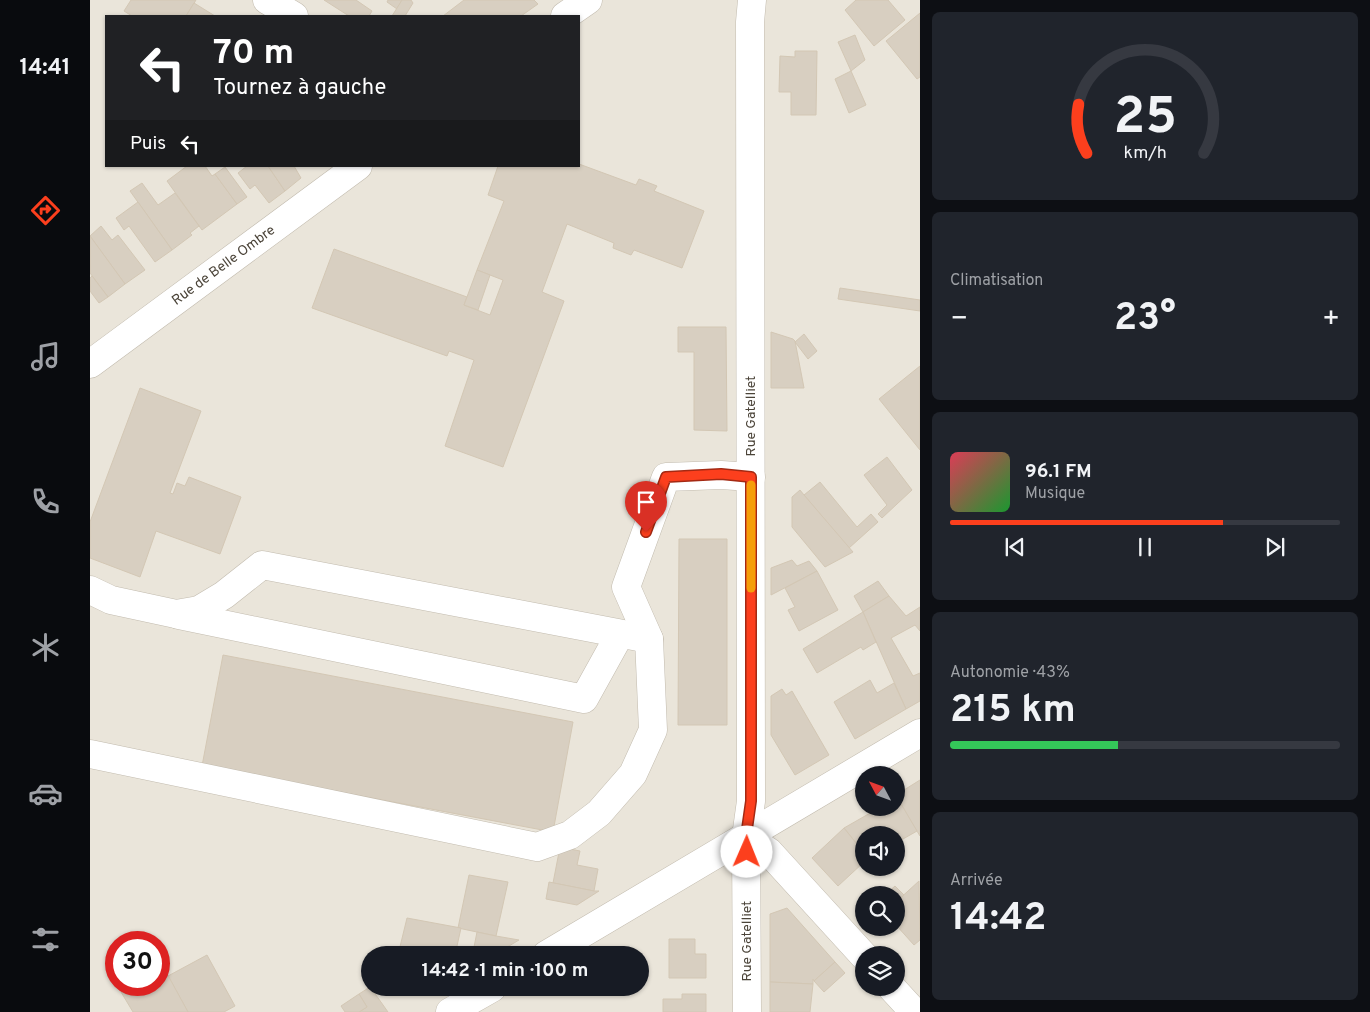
<!DOCTYPE html>
<html lang="fr">
<head>
<meta charset="utf-8">
<style>
  :root { --surface:#171b24; --page:#20242c; --text:#f1f3f6; --muted:#9ea1a6; --line:#363941; --accent:#fc3f1d }
  body { margin:0; font-family:Overpass,sans-serif; background:var(--page); color:var(--text); height:100vh; display:flex; flex-direction:column; font-size:19px; white-space:nowrap }
  * { box-sizing:border-box; margin:0 }
  p { font-size:16px; color:var(--muted) }
  .icon { flex:none; width:28px; height:28px; fill:none; stroke:currentColor; stroke-width:2; stroke-linecap:round; stroke-linejoin:round }
  .map { position:relative; flex:1; overflow:hidden }
  .sheet { display:flex; flex-direction:column; gap:12px; padding:12px; background:#0d0f14; width:450px }
  .sheet>* { flex:none }
  .top-card { position:absolute; left:15px; top:15px; width:475px; height:152px; border-radius:0px; box-shadow:0 1px 4px #0004; background:#202124; color:#fff; overflow:hidden }
  .needle { width:32px; rotate:311deg }
  .tools { position:absolute; left:765px; top:766px; display:grid; gap:10px }
  .tools a { display:grid; place-items:center; width:50px; height:50px; border-radius:50%; background:var(--surface); box-shadow:0 1px 4px #0004; font-size:25px }
  .speed { position:absolute; left:15px; top:931px; display:flex; gap:10px; font-size:25px; font-weight:700; text-align:center }
  .speed>* { display:grid; place-content:center; width:65px; height:65px; border-radius:50%; background:var(--surface); box-shadow:0 1px 4px #0004; line-height:1 }
  .speed .limit { border:8px solid #d22; background:#fff; color:#111 }
  .pin { position:absolute; display:grid; place-items:center; width:42px; height:42px; color:#fff; margin:-51px -21px; border-radius:50% 50% 50% 0; rotate:-45deg; box-shadow:0 0 5px #0007 }
  .pin .icon { rotate:45deg }
  .me { position:absolute; width:55px; margin:-28px; rotate:1deg; stroke-linejoin:round; filter:drop-shadow(0 0 4px #0008) }
  .turn { display:flex; align-items:center; gap:18px; height:105px; padding:0 25px; font-size:22px }
  .turn .icon { width:65px; height:65px; stroke-width:2.5 }
  .turn b { display:block; font-size:35px; line-height:42px }
  .then { display:flex; align-items:center; height:48px; padding:0 25px; background:#0003; gap:10px; font-size:19px }
  .big { font-size:38px; font-weight:700; line-height:1.1 }
  .sheet .card { flex:1; display:flex; flex-direction:column; justify-content:center; gap:8px; min-width:0; padding:0 18px; border-radius:8px; background:var(--page) }
  .sheet .dial { align-items:center; gap:0 }
  .dial svg { height:130px; overflow:visible; fill:none; stroke:var(--line); stroke-width:7; stroke-linecap:round; text-anchor:middle }
  .dial text { fill:var(--text); stroke:none }
  .song { display:flex; align-items:center; gap:15px }
  .cover { width:60px; height:60px; border-radius:8px; background:linear-gradient(135deg,hsl(350 70% 55%),hsl(130 70% 35%)) }
  .played { height:5px; border-radius:2px; background:linear-gradient(90deg,var(--accent) 70%,var(--line) 70%) }
  .keys { display:flex; justify-content:space-around; direction:ltr }
  .heat { display:flex; justify-content:space-between; align-items:center; font-size:28px; direction:ltr }
  .charge { height:8px; border-radius:4px; background:linear-gradient(90deg,#34c759 43%,var(--line) 0) }
  .trip { position:absolute; left:271px; top:946px; width:288px; height:50px; border-radius:25px; background:var(--surface); box-shadow:0 1px 4px #0004; font-weight:700; line-height:50px; text-align:center }
  main { display:flex; flex:1; min-height:0 }
  .tab-bar { display:flex; flex-direction:column; width:90px; justify-content:space-around; align-items:center; background:#090b0e; color:var(--muted) }
  .tab-bar .icon { width:35px; height:35px }
  .tab-bar .on { color:var(--accent) }
  .tab-bar b { font-size:22px; color:var(--text) }
  .map>svg:first-child { display:block }
  .residential { fill:#eae5da; fill-rule:evenodd }
  .building { fill:#d8cfc1; stroke:#d3c7b4 }
  .lines { fill:none; stroke-linecap:round; stroke-linejoin:round }
  .minor-casing { stroke:#c2bbae; stroke-width:29 }
  .minor { stroke:#fff; stroke-width:28 }
  .route-casing { stroke:#a42913; stroke-width:12 }
  .route { stroke:#fc3f1d; stroke-width:9 }
  .slow { stroke:#f59e0b; stroke-width:9 }
  .labels { text-anchor:middle; dominant-baseline:central; stroke-width:4.5; stroke-linejoin:round; paint-order:stroke }
  .street-label { font-size:14px; fill:#4b4439; stroke:#fff }
</style>
</head>
<body>
<main>
<nav class="tab-bar">
<b>14:41</b>
<svg class="icon on" aria-label="directions" viewBox="0 0 24 24"><path d="M12 3l9 9-9 9-9-9zM9 14v-3h6M13 9l2 2-2 2"/></svg>
<svg class="icon" aria-label="music" viewBox="0 0 24 24"><path d="M9 18V5l10-2v13"/><circle cx="6" cy="18" r="3"/><circle cx="16" cy="16" r="3"/></svg>
<svg class="icon" aria-label="phone" viewBox="0 0 24 24"><path d="M5 4h4l2 5-3 2q2 4 5 5l2-3 5 2v4C11 20 4 13 5 4z"/></svg>
<svg class="icon" aria-label="climate" viewBox="0 0 24 24"><path d="M12 3v18M4 7l16 10M4 17L20 7"/></svg>
<svg class="icon" aria-label="car" viewBox="0 0 24 24"><path d="M5 17H2v-5l4-1 3-4h7l3 4 3 1v5h-3M9 17h6M6 11h13"/><circle cx="7" cy="17" r="2"/><circle cx="17" cy="17" r="2"/></svg>
<svg class="icon" aria-label="filters" viewBox="0 0 24 24"><path d="M4 7h16M4 17h16"/><circle cx="9" cy="7" r="2"/><circle cx="15" cy="17" r="2"/></svg>
</nav>
<div class="map">
<svg width="830" height="1012" viewBox="0 0 830 1012">
  <rect width="100%" height="100%" fill="#f6f3ec"/>
  <path class="residential" d="M0 0H830V1012H0ZM16 16H489V166H16ZM774 775H806V808H774ZM774 835H806V868H774ZM774 895H806V928H774ZM26 942H69V985H26ZM280 955H550V988H280ZM774 955H806V988H774Z"/>
  <g class="building">
    <polygon points="41,0 106,0 96,16 42,16 34,11"/>
    <polygon points="234,0 266,0 282,11 279,16 259,16"/>
    <polygon points="298,0 312,0 307,9 297,2"/>
    <polygon points="312,0 321,0 323,3 315,16 302,16"/>
    <polygon points="374,0 444,0 448,4 431,16 353,16"/>
    <polygon points="766,0 798,0 815,20 784,46 755,10"/>
    <polygon points="104,3 125,16 96,16"/>
    <polygon points="830,13 830,77 827,79 796,41"/>
    <polygon points="765,35 775,60 761,71 748,42"/>
    <polygon points="705,51 727,51 726,115 701,115 701,92 689,92 690,56 705,57"/>
    <polygon points="761,71 776,105 759,113 745,79"/>
    <polygon points="489,164 546,185 549,179 567,186 564,191 614,211 592,268 544,250 541,255 523,248 524,243 477,224 452,292 474,301 413,467 355,446 384,360 359,351 357,356 222,308 244,249 377,297 374,305 400,315 413,280 387,270 414,201 398,195 408,166 489,166"/>
    <polygon points="97,166 115,166 122,176 125,174 147,204 112,230 77,181"/>
    <polygon points="157,166 178,166 195,191 179,203 165,185 160,189 148,173"/>
    <polygon points="178,166 204,166 211,178 195,191"/>
    <polygon points="135,167 157,197 147,204 125,174"/>
    <polygon points="52,183 68,205 85,193 109,226 100,233 102,235 82,250 40,191"/>
    <polygon points="48,202 82,250 65,262 39,226 34,230 26,218"/>
    <polygon points="11,226 22,240 28,235 55,270 35,284 0,236"/>
    <polygon points="0,236 35,284 18,297 0,273"/>
    <polygon points="387,270 400,275 388,310 374,305"/>
    <polygon points="2,276 18,297 9,303 0,291 0,278"/>
    <polygon points="750,288 830,300 830,311 748,299"/>
    <polygon points="588,327 636,327 637,431 604,430 604,352 588,352"/>
    <polygon points="681,332 703,339 705,341 714,388 681,388"/>
    <polygon points="714,334 727,351 718,359 705,342"/>
    <polygon points="830,366 830,450 789,399"/>
    <polygon points="50,388 111,411 80,493 83,494 87,483 95,486 99,477 151,497 130,554 66,531 50,577 0,558 0,522"/>
    <polygon points="797,457 822,490 792,518 788,514 797,505 774,475"/>
    <polygon points="730,482 767,527 781,514 788,522 759,548 714,495"/>
    <polygon points="710,490 714,495 763,552 735,567 702,527 702,497"/>
    <polygon points="589,539 637,539 637,725 588,725"/>
    <polygon points="702,560 707,566 719,561 727,571 681,595 681,568"/>
    <polygon points="727,571 748,610 709,631 698,610 705,607 695,588"/>
    <polygon points="788,581 799,596 773,612 764,596"/>
    <polygon points="799,596 816,616 830,607 830,631 825,625 801,638 823,676 830,673 830,701 816,709 773,612"/>
    <polygon points="773,612 786,642 773,650 771,647 727,673 713,649"/>
    <polygon points="133,655 483,722 463,832 112,766"/>
    <polygon points="780,680 787,693 804,683 816,709 765,739 744,702"/>
    <polygon points="692,689 696,695 702,691 739,755 705,775 681,735 681,696"/>
    <polygon points="830,780 830,836 806,797 806,795"/>
    <polygon points="807,797 827,831 806,843 806,835 774,835 774,853 754,828 789,808 806,808"/>
    <polygon points="754,828 774,853 774,862 748,886 722,858"/>
    <polygon points="470,847 490,851 487,865 508,869 504,891 463,883"/>
    <polygon points="379,875 418,882 406,936 368,928"/>
    <polygon points="829,881 830,940 824,945 806,925 806,902"/>
    <polygon points="459,882 504,891 509,891 487,905 456,899"/>
    <polygon points="805,886 814,895 806,902 806,895 795,895"/>
    <polygon points="697,908 745,962 724,981 723,979 723,984 680,982 680,914"/>
    <polygon points="317,918 371,928 365,955 308,955"/>
    <polygon points="387,932 406,936 429,940 409,952 384,947"/>
    <polygon points="579,939 605,939 605,954 616,954 616,978 579,978"/>
    <polygon points="117,955 145,1006 134,1012 98,1012 78,976"/>
    <polygon points="745,962 755,973 734,992 724,981"/>
    <polygon points="74,968 98,1012 43,1012 31,992 43,985 69,985 69,971"/>
    <polygon points="680,982 723,984 720,1012 680,1012"/>
    <polygon points="280,987 281,988 298,1012 269,1012 277,1007 269,994"/>
    <polygon points="269,994 277,1007 269,1012 255,1012 251,1006"/>
    <polygon points="592,994 616,994 616,1012 573,1012 573,999 592,999"/>
  </g>
  <g class="lines">
    <g class="minor-casing">
      <g id="minor">
        <polyline points="177,0 204,16"/>
        <polyline points="475,16 498,0"/>
        <path id="s1" d="M0 364 268 166"/>
        <polyline points="0,590 21,600 86,614 109,610 134,595 172,565 559,639"/>
        <polyline points="89,615 494,699 530,634"/>
        <polyline points="0,754 447,847 480,835 509,813 543,774 563,730 559,639 536,587 576,477 631,475 661,477"/>
        <polyline points="656,837 679,852 774,956"/>
        <polyline points="456,955 830,733"/>
        <polyline points="802,988 824,1012"/>
        <polyline points="360,1012 402,988"/>
        <polyline points="657,1012 656,837 661,801 660,22 662,0"/>
      </g>
    </g>
    <use href="#minor" class="minor"/>
  </g>
  <g class="lines">
    <g class="route-casing">
      <polyline id="route" points="556,532 576,477 631,474 661,477 661,801 656,836 657,852"/>
    </g>
    <use href="#route" class="route"/>
    <polyline class="slow" points="661,485 661,588"/>
  </g>
  <g class="labels">
    <g class="street-label">
      <text stroke="none"><textPath href="#s1" startOffset="166">Rue de Belle Ombre</textPath></text>
      <text transform="translate(661 416) rotate(-90)">Rue Gatelliet</text>
      <text transform="translate(657 941) rotate(-90)">Rue Gatelliet</text>
    </g>
  </g>
</svg>
<div class="tools">
<a><svg class="needle" viewBox="-14 -14 28 28"><path d="M0-13l5 13h-10z" fill="#e53935"/><path d="M0 13l5-13h-10z" fill="#9ea1a6"/></svg></a>
<a><svg class="icon" aria-label="sound" viewBox="0 0 24 24"><path d="M4 9h4l5-4v14l-5-4H4zM17 9q2 3 0 6"/></svg></a>
<a><svg class="icon" aria-label="search" viewBox="0 0 24 24"><circle cx="10" cy="10" r="6"/><path d="M15 15l6 6"/></svg></a>
<a><svg class="icon" aria-label="layers" viewBox="0 0 24 24"><path d="M12 4l9 5-9 5-9-5zM3 14l9 5 9-5"/></svg></a>
</div>
<div class="speed"><div class="limit">30</div></div>
<div class="pin" style="left:556px;top:532px;background:#d93025"><svg class="icon" aria-label="arrive" viewBox="0 0 24 24"><path d="M6 21V4h12l-3 4 3 4H6"/></svg></div>
<svg class="me" style="left:657px;top:852px" viewBox="-20 -20 40 40"><circle r="19" fill="#fff"/><path d="M0-13L10 11 0 6-10 11z" fill="#fc3f1d"/></svg>
<div class="trip">14:42 · 1 min · 100 m</div>
<div class="top-card">
<div class="turn"><svg class="icon" aria-label="left" viewBox="0 0 24 24"><path d="M17 20v-9H6M10 6l-5 5 5 5"/></svg><div><b>70 m</b>Tournez à gauche</div></div>
<div class="then">Puis<svg class="icon" aria-label="left" viewBox="0 0 24 24"><path d="M17 20v-9H6M10 6l-5 5 5 5"/></svg></div>
</div>
</div>
<section class="sheet">
<div class="card dial"><svg viewBox="0 0 100 80">
<path d="M14 69A42 42 0 1 1 86 69"/>
<path d="M14 69A42 42 0 0 1 9 39" stroke="#fc3f1d"/>
<text x="50" y="56" font-size="32" font-weight="700">25</text>
<text x="50" y="72" font-size="11">km/h</text>
</svg></div>
<div class="card"><p>Climatisation</p>
<div class="heat"><a>−</a><b class="big">23°</b><a>+</a></div>
</div>
<div class="card">
<div class="song"><i class="cover"></i><div><b>96.1 FM</b><p>Musique</p></div></div>
<div class="played"></div>
<div class="keys"><svg class="icon" aria-label="previous" viewBox="0 0 24 24"><path d="M18 5L8 12l10 7zM5 5v14"/></svg><svg class="icon" aria-label="pause" viewBox="0 0 24 24"><path d="M8 5v14M16 5v14"/></svg><svg class="icon" aria-label="next" viewBox="0 0 24 24"><path d="M6 5l10 7-10 7zM19 5v14"/></svg></div>
</div>
<div class="card"><p>Autonomie · 43%</p><b class="big">215 km</b><div class="charge"></div></div>
<div class="card"><p>Arrivée</p><b class="big">14:42</b></div>
</section>
</main>
</body>
</html>
